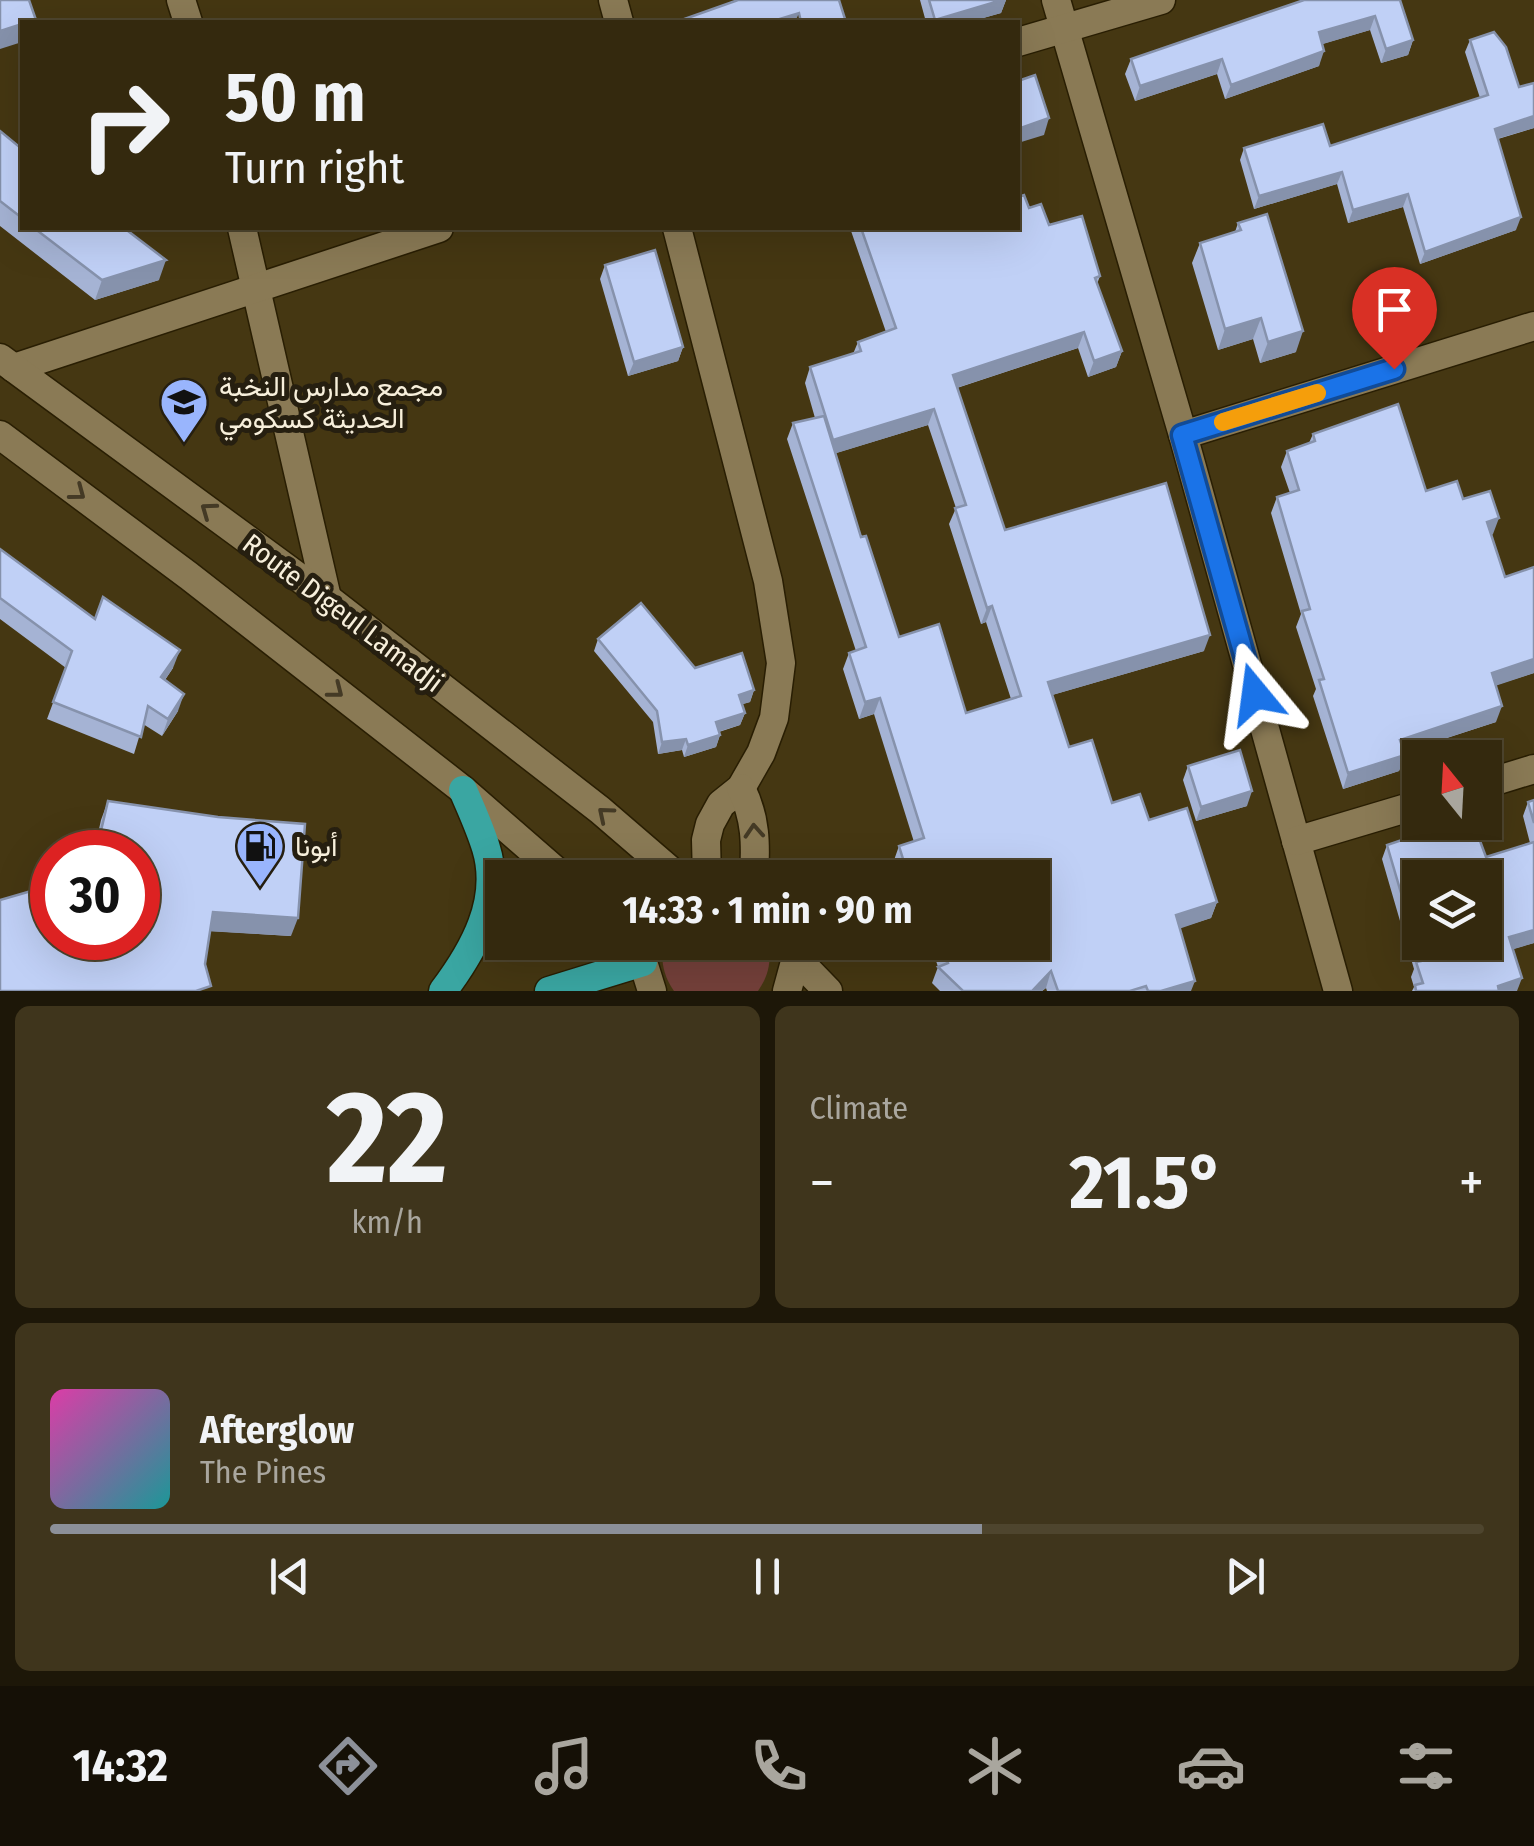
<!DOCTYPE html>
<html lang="en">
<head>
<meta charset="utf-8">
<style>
  :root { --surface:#34290e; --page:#3f351c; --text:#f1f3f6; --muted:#a9a69e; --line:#4e452e; --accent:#8c9099 }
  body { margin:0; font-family:"Fira Sans Condensed",Vazirmatn,sans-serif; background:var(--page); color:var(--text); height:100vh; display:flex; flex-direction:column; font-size:38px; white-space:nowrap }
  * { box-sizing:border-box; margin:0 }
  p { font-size:32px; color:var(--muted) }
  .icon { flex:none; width:55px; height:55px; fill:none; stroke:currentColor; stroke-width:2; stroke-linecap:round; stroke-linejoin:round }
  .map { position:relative; height:991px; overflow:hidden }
  .panel { display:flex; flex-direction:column; gap:15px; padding:15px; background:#1d1708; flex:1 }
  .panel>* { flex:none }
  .hud { position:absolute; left:20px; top:20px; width:1000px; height:210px; border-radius:0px; box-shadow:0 10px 40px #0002,0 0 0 2px var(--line); background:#34290e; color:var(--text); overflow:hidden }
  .needle { width:65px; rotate:342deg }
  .controls { position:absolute; left:1402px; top:740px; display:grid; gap:20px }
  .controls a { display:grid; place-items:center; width:100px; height:100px; border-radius:0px; background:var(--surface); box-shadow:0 10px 40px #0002,0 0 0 2px var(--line); font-size:50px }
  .speed { position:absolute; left:30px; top:830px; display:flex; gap:20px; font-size:50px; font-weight:700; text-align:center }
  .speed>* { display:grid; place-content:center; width:130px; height:130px; border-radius:50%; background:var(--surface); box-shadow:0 10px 40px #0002,0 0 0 2px var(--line); line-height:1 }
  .speed .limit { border:15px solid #d22; background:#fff; color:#111 }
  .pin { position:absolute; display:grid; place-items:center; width:85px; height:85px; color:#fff; margin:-102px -42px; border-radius:50% 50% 50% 0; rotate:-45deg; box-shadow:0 0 10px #0007 }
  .pin .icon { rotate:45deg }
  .me { position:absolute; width:110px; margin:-55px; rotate:344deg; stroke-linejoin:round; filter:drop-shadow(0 0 8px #0008) }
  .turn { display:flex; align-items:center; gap:35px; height:210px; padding:0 40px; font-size:45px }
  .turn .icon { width:130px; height:130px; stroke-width:2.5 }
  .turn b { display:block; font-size:70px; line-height:85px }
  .big { font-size:75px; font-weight:700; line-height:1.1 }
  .panel .widget { flex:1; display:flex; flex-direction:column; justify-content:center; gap:15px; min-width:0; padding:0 35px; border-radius:15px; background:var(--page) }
  .panel .dial { align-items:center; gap:0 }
  .dial b { font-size:130px; line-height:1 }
  .song { display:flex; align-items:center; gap:30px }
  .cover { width:120px; height:120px; border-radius:15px; background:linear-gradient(135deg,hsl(320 70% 55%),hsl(180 70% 35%)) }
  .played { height:10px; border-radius:5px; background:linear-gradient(90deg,var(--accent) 65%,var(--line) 65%) }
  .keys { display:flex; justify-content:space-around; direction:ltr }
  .heat { display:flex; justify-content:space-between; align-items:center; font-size:55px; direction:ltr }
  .panel .tiles { flex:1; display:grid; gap:15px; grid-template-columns:1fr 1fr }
  .widget:last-child { grid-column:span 2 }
  .trip { position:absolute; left:485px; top:860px; width:565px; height:100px; border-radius:0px; background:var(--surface); box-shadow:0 10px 40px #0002,0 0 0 2px var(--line); font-weight:700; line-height:100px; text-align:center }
  .menu { display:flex; height:160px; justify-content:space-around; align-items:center; background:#151006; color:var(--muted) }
  .menu .icon { width:70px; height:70px }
  .menu .active { color:var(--accent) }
  .menu b { font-size:45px; color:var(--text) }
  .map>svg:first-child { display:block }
  .green { fill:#74403a }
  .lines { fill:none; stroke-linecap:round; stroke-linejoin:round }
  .minor-casing { stroke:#291e03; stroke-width:31 }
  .secondary-casing { stroke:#291e03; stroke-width:31 }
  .primary-casing { stroke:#291e03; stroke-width:31 }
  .minor { stroke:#8a7a55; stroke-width:28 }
  .secondary { stroke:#8a7a55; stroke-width:28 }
  .primary { stroke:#3aa6a2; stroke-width:28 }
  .wall { fill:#a5b3d4; fill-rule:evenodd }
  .shaded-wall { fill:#8692ac }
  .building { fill:#c0d0f6; stroke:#8692ac; stroke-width:2.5; fill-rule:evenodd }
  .oneway { stroke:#443a25 }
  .route-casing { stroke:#114b97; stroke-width:25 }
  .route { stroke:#1a73e8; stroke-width:18 }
  .slow { stroke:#f59e0b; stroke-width:18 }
  .labels { text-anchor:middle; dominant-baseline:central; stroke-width:10; stroke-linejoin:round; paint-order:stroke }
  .poi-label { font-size:28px; fill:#f7efdb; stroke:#261f10; text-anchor:start }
  .street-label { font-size:28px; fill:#f7efdb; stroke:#261f10 }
</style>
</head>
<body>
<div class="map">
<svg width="1534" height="991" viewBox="0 0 1534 991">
  <rect width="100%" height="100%" fill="#453712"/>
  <path class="green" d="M663 943H769C771 962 769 975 758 991H674C663 975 661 962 663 943Z"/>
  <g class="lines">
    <g class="minor-casing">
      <g id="minor">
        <polyline points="181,0 188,22"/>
        <polyline points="613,0 619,22"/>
        <polyline points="1056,0 1183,435 1338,991"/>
        <polyline points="1018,42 1161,0"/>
        <polyline points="242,228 327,598"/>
        <polyline points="677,228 768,581 781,663 774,718 761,753 741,788 721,804 710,824 706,840 707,878"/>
        <polyline points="14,368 439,228"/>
        <polyline points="1183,435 1534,326"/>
        <polyline points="1485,784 1534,769"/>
        <path d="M741 788C756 818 756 844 754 878"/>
        <polyline points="1296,841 1420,804"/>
      </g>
    </g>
    <g class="secondary-casing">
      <g id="secondary">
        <polyline points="0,358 327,598 600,810 679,878"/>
        <polyline points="0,435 189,576 463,790 564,878"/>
        <polyline points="645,942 643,962 652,991"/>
        <polyline points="796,958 828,991"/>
        <polyline points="787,991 796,958 794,942"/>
      </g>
    </g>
    <g class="primary-casing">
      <g id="primary">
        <path d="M443 991C474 950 502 900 486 848 480 828 471 809 463 790"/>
        <polyline points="549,991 643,962"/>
      </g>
    </g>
    <use href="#minor" class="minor"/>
    <use href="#secondary" class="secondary"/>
    <use href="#primary" class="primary"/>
  </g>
  <g class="wall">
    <polygon points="920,0 1006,0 1001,13 969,22 926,22"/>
    <polygon points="1400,0 1413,40 1408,55 1381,63 1370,30 1322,44 1319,66 1225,99 1217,74 1135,101 1125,74 1131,59"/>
    <polygon points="1470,40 1519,87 1534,128 1498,139 1516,230 1420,264 1403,207 1348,223 1337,184 1254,209 1240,160 1244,148 1330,146 1480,98 1465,52"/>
    <polygon points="0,131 22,149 22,228 124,228 159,280 95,300 0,226"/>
    <path d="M1029 208 1049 225 1100 276 1097 284 1122 351 1116 367 1088 377 1078 348 957 388 1005 530 1204 651 1052 695 1069 747 1112 803 1149 820 1217 902 1211 918 1179 928 1191 991H1047L1046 988 1042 991H940L932 983 938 967 930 942H1032V878H898L893 863 899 846 914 842 874 714 859 719 843 669 849 653 856 651 787 439 793 423 815 418 805 383 810 367 853 354 858 342 886 332 850 228H1018ZM928 425 956 508 949 524 981 624 986 622 1011 699 966 713 899 637 861 537 836 453Z"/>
    <polygon points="1238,223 1296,352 1260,363 1253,339 1218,350 1192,263 1200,243 1235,232"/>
    <polygon points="605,265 683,347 678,361 628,376 600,279"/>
    <polygon points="1313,434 1426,491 1463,499 1493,534 1491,535 1505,577 1534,567 1534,673 1496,685 1496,722 1404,752 1405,755 1399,771 1343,789 1313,696 1316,689 1296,627 1301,614 1271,513 1277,497 1290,493 1281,467 1287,451 1309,443"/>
    <polygon points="0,549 95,619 173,668 165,680 178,711 162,736 143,724 134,754 47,719 66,668 0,619"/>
    <polygon points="598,639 695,668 754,690 750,702 742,704 745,713 740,725 719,732 720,735 716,747 684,757 682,750 658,754 653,722 594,651"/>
    <polygon points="1188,766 1247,806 1196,821 1183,780"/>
    <polygon points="1534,800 1534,943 1513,949 1517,991 1412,991 1414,987 1411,977 1414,969 1382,859 1387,845 1486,857 1530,843 1523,816 1528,802"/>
    <polygon points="108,801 291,936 210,931 205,964 52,938 138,852 94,852 101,820"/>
  </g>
  <g class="shaded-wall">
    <polygon points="1002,0 1006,0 1001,13 969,22 934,22 935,20"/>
    <polygon points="799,13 795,22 770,22"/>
    <polygon points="1375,16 1370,30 1313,47 1319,32"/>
    <polygon points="22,24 22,42 0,49 0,31"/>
    <polygon points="1413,40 1408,55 1381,63 1386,49"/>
    <polygon points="1324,51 1319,66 1225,99 1231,85"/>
    <polygon points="1222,59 1217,74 1135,101 1140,86"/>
    <polygon points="1534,116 1534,128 1490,141 1495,129"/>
    <polygon points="1049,118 1044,135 1018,143 1018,129"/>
    <polygon points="1342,172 1337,184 1254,209 1259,196"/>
    <polygon points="1408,194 1403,207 1348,223 1353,210"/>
    <polygon points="1521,217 1516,230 1420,264 1425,252"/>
    <polygon points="166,260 159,280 95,300 102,280"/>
    <polygon points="1261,318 1253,339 1218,350 1225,329"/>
    <polygon points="1303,331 1296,352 1260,363 1268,342"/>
    <polygon points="1084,332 1078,348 947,391 953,375"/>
    <polygon points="683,347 678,361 628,376 634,362"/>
    <polygon points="1122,351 1116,367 1088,377 1094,361"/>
    <polygon points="934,409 928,425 827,456 833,440"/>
    <polygon points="1499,518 1493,534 1481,538 1487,522"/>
    <polygon points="992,606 986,622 981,624 987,608"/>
    <polygon points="1210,635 1204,651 1042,698 1048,682"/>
    <polygon points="180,650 173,668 155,694 161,677"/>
    <polygon points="1534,659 1534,673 1486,689 1492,673"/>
    <polygon points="754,690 750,702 734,707 739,695"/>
    <polygon points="184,694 178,711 162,736 168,719"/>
    <polygon points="880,698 874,714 859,719 865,702"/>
    <polygon points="1502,706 1496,722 1394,755 1400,740"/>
    <polygon points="745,713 740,725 711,734 716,722"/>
    <polygon points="720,735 716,747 684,757 688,745"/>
    <polygon points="686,739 682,750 658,754 662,742"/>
    <polygon points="1405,755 1399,771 1343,789 1348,773"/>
    <polygon points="1252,791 1247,806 1196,821 1201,807"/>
    <polygon points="1217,902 1211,918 1170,932 1176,915"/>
    <polygon points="213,912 298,918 291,936 206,931"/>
    <polygon points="1534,930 1534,943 1504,952 1509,937"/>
    <polygon points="1051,971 1046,988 1042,991 1032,991"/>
    <polygon points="1522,978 1517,991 1496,991 1498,986"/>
    <polygon points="1195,981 1191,991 1161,991"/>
  </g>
  <g class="building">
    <polygon points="0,0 29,0 36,20 22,22 22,24 0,31"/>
    <polygon points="738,0 839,0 846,22 801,22 799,13 770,22 676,22"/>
    <polygon points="929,0 1002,0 935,20"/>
    <polygon points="1304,0 1400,0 1413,40 1386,49 1375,16 1319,32 1324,51 1231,85 1222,59 1140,86 1131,59"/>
    <polygon points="1494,32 1506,47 1519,87 1534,83 1534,116 1495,129 1521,217 1425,252 1408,194 1353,210 1342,172 1259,196 1244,148 1323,124 1330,146 1488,95 1470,40"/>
    <polygon points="1035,75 1049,118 1018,129 1018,81"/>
    <polygon points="0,131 22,149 22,218 0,201"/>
    <polygon points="1024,195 1029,208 1041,204 1049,225 1082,216 1100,276 1095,278 1122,351 1094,361 1084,332 953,375 1005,530 1166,483 1210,635 1048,682 1069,747 1092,740 1112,803 1140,794 1149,820 1187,808 1217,902 1176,915 1195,981 1161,991 1148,991 1146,986 1130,991 1058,991 1051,971 1032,991 963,991 938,967 948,963 941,942 1032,942 1032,878 909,878 899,846 924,838 880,698 865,702 849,653 866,647 793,423 824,416 861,537 866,536 899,637 939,624 966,713 1021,696 992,606 987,608 955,508 966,505 934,409 833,440 810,367 861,351 858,342 896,328 861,228 1018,228 1018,197"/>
    <polygon points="1267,214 1303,331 1268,342 1261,318 1225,329 1200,243 1241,230 1238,223"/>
    <polygon points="34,228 124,228 166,260 102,280"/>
    <polygon points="655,250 683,347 634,362 605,265"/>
    <polygon points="1398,404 1426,491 1457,481 1463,499 1490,491 1499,518 1487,522 1505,577 1534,567 1534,659 1492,673 1502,706 1400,740 1405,755 1348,773 1319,680 1324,679 1302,611 1310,609 1277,497 1299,490 1287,451 1315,441 1313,434"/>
    <polygon points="0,549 95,619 103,597 180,650 161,677 184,694 168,719 148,706 141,737 53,702 72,651 0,598"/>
    <polygon points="641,603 695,668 742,653 754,690 739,695 745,713 716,722 720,735 688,745 686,739 662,742 657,711 598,639"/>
    <polygon points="1240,750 1252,791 1201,807 1188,766"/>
    <polygon points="1534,800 1534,823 1528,802"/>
    <polygon points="108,801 218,817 305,824 298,918 213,912 205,964 211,986 196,991 0,991 0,900 52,885 52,938 138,938 138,852 96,852"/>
    <path d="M1455 822H1473L1486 857 1534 842V930L1509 937 1522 978 1498 986 1499 991H1416L1415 985 1423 983 1416 962 1421 961 1387 845ZM1420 878H1485V942H1420Z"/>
  </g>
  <defs><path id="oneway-chevron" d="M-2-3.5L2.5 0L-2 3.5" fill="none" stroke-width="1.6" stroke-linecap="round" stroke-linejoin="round" transform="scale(2.5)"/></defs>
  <g class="oneway">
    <use href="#oneway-chevron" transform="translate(78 493) rotate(37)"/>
    <use href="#oneway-chevron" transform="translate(208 510) rotate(-144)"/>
    <use href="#oneway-chevron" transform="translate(336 691) rotate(38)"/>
    <use href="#oneway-chevron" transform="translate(605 814) rotate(-140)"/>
    <use href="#oneway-chevron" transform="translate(754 831) rotate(-94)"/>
  </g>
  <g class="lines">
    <g class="route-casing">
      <polyline id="route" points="1255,694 1182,435 1394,369"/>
    </g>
    <use href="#route" class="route"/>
    <polyline class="slow" points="1223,422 1317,393"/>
  </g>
  <defs>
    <g id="school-pin" transform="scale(2.5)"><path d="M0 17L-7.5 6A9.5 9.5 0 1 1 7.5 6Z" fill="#99b5fd" stroke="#261f10"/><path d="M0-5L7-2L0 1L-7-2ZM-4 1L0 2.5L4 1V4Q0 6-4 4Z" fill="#111"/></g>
    <g id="fuel-pin" transform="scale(2.5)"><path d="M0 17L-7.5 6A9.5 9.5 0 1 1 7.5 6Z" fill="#99b5fd" stroke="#261f10"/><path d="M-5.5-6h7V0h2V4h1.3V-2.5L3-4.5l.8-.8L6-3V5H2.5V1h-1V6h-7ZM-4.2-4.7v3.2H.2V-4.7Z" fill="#111"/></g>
  </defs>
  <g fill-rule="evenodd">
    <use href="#school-pin" x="184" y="402"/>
    <use href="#fuel-pin" x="260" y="846"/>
  </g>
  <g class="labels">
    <g class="poi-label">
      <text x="219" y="386">مجمع مدارس النخبة<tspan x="219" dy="32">الحديثة كسكومي</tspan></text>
      <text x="295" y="846">أبونا</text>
    </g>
    <g class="street-label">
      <text transform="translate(343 613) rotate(37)">Route Digeul Lamadji</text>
    </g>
  </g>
</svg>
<div class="controls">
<a><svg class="needle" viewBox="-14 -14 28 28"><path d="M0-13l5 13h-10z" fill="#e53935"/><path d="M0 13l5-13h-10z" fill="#a9a69e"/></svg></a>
<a><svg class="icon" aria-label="layers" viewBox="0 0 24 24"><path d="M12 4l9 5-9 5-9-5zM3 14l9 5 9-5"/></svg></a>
</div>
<div class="speed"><div class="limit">30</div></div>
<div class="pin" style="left:1394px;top:369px;background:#d93025"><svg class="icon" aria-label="arrive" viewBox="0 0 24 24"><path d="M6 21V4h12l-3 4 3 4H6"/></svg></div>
<svg class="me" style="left:1255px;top:694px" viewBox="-20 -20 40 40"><path d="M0-17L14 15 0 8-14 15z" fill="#1a73e8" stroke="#fff" stroke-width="4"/></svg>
<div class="trip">14:33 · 1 min · 90 m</div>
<div class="hud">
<div class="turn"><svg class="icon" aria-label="right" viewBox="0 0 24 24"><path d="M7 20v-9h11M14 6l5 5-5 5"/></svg><div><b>50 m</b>Turn right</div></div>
</div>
</div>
<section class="panel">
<div class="tiles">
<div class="widget dial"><b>22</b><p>km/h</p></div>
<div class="widget"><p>Climate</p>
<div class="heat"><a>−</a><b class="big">21.5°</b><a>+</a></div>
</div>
<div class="widget">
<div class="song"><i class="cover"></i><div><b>Afterglow</b><p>The Pines</p></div></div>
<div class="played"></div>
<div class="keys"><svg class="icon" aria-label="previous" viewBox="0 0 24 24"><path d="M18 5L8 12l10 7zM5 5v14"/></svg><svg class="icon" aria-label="pause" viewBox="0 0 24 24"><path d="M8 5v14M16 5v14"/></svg><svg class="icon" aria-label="next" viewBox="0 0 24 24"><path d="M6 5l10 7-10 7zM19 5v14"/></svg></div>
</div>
</div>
</section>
<nav class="menu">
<b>14:32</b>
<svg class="icon active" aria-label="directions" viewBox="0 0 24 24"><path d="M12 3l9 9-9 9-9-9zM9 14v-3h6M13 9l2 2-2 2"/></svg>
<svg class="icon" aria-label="music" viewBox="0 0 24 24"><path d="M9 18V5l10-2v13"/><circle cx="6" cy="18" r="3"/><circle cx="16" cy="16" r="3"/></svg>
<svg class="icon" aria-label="phone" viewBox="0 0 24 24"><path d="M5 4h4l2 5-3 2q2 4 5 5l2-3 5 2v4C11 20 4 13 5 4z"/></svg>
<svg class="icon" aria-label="climate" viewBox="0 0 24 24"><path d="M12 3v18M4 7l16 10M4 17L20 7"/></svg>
<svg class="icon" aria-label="car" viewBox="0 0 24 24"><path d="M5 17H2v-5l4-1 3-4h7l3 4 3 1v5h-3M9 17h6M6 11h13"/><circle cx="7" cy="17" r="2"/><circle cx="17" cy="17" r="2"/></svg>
<svg class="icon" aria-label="filters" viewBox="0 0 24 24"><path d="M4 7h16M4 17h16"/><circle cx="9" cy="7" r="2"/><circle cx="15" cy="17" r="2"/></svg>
</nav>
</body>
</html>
